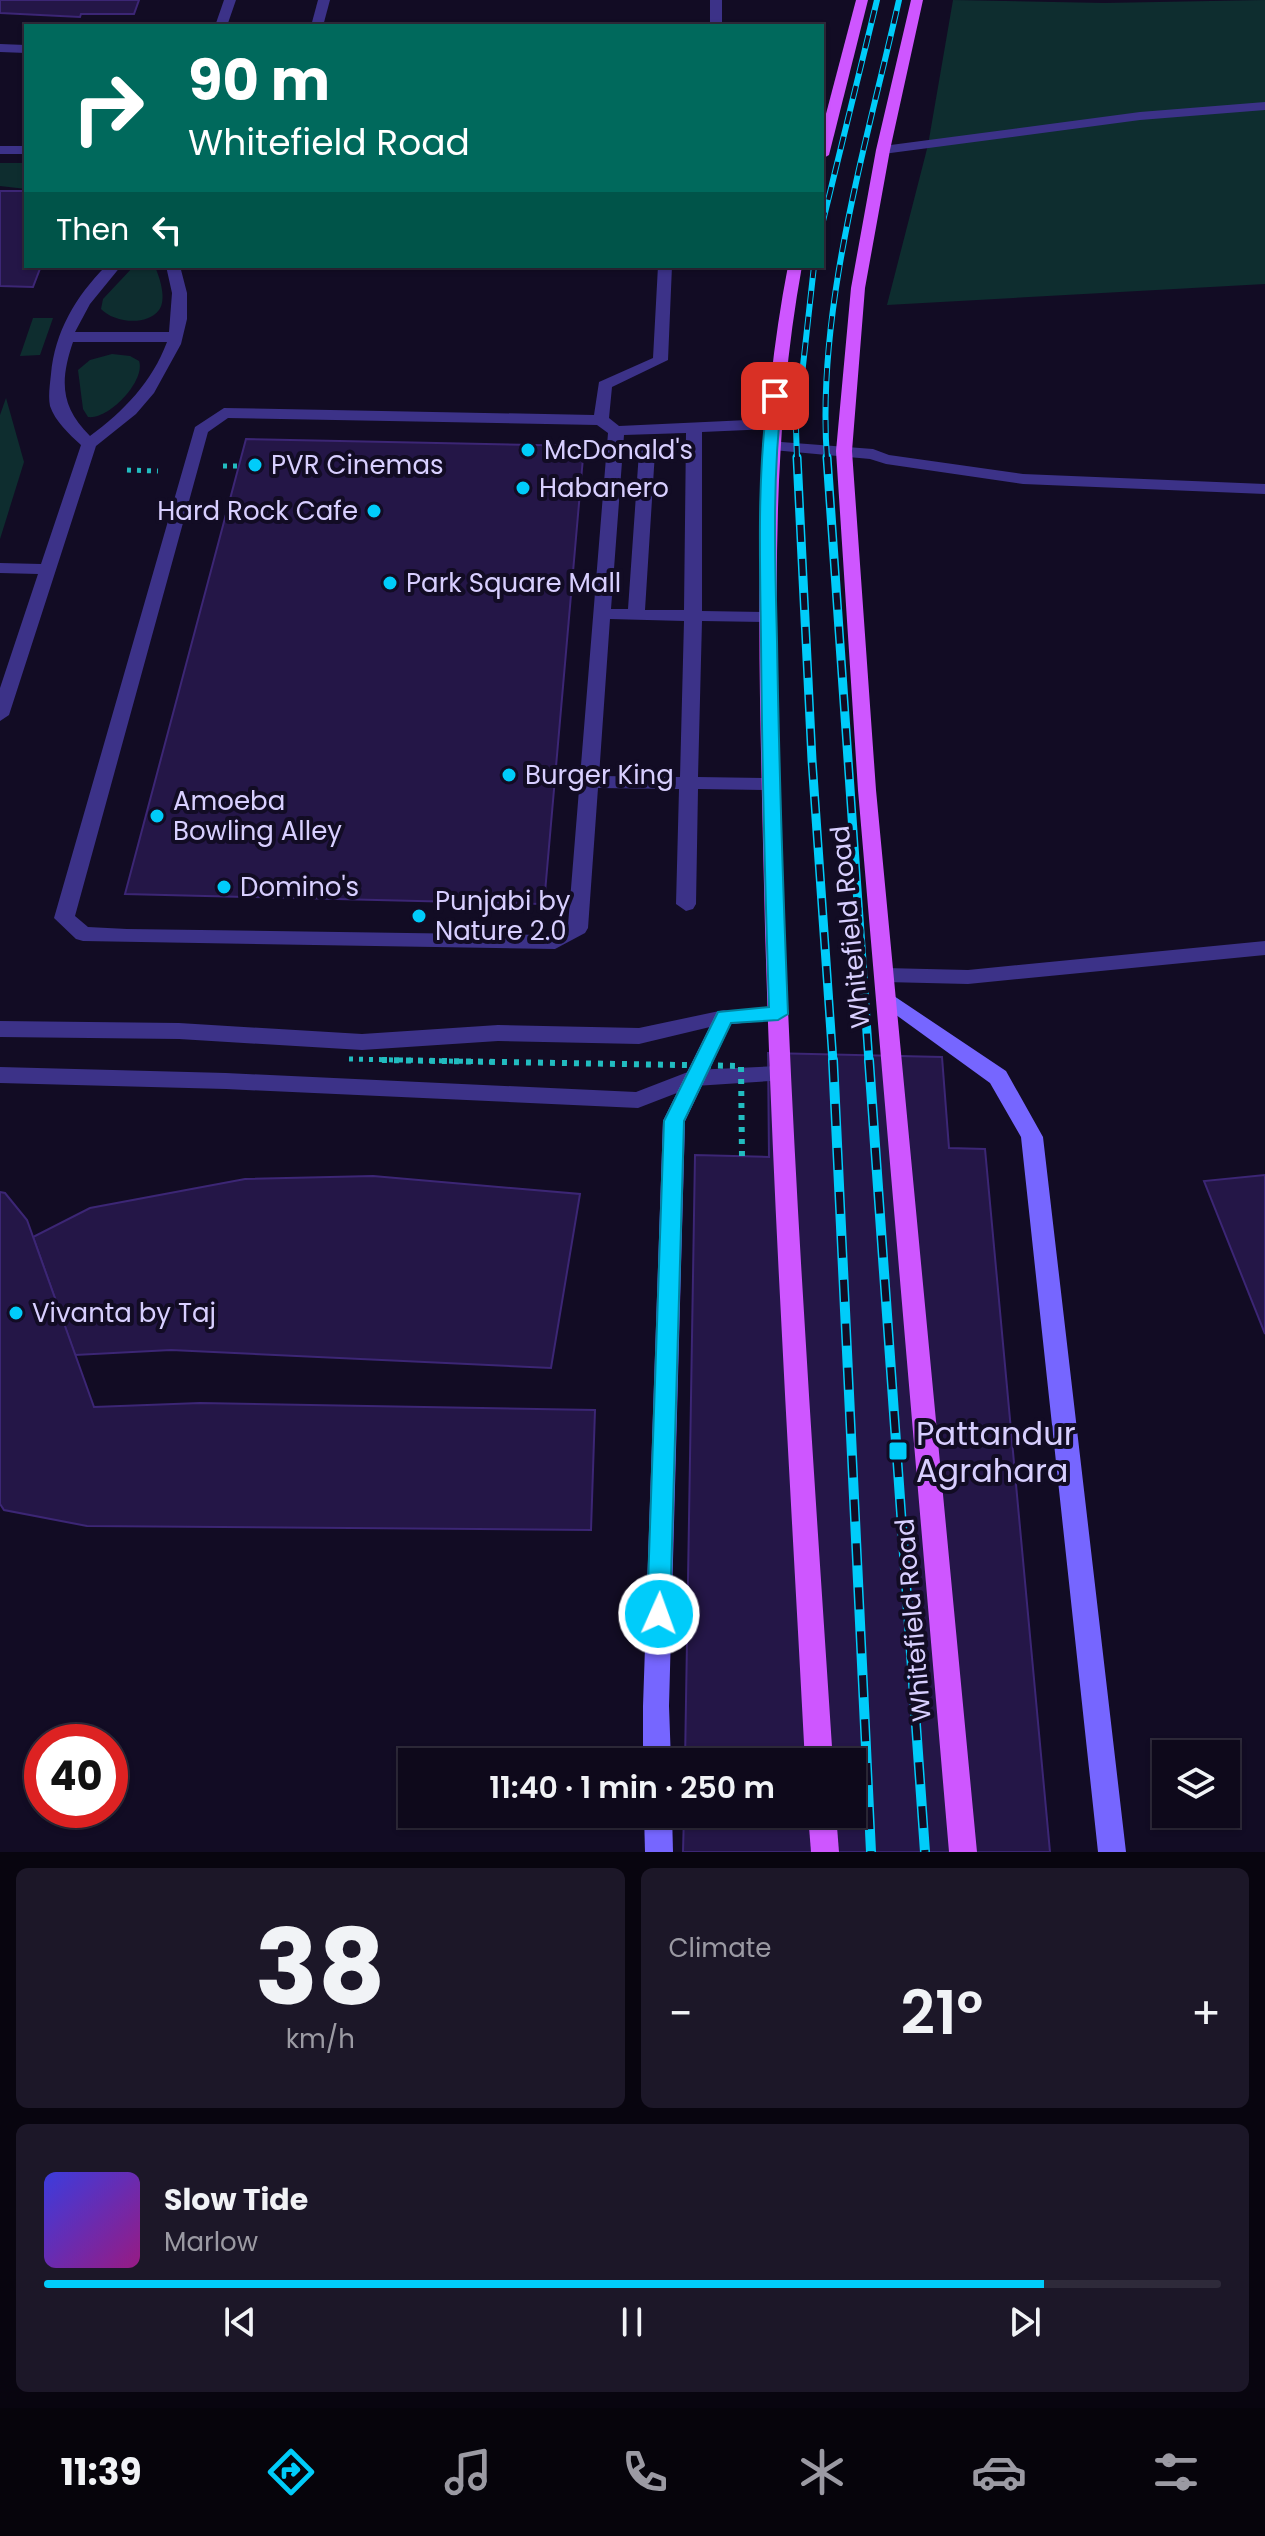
<!DOCTYPE html>
<html lang="en">
<head>
<meta charset="utf-8">
<style>
  :root { --surface:#0e091b; --page:#1c1728; --text:#f1f3f6; --muted:#9b9aa3; --line:#2e2a3a; --accent:#00ccfa }
  body { margin:0; font-family:Poppins,sans-serif; background:var(--page); color:var(--text); height:100vh; display:flex; flex-direction:column; font-size:30px; white-space:nowrap }
  * { box-sizing:border-box; margin:0 }
  p { font-size:26px; color:var(--muted) }
  .icon { flex:none; width:44px; height:44px; fill:none; stroke:currentColor; stroke-width:2; stroke-linecap:round; stroke-linejoin:round }
  .map { position:relative; height:1852px; overflow:hidden }
  .sheet { display:flex; flex-direction:column; gap:16px; padding:16px; background:#08050f; flex:1 }
  .sheet>* { flex:none }
  .top-card { position:absolute; left:24px; top:24px; width:800px; height:244px; border-radius:0px; box-shadow:0 2px 6px #0004,0 0 0 2px var(--line); background:#00695c; color:#fff; overflow:hidden }
  .buttons { position:absolute; left:1152px; top:1740px; display:grid; gap:16px }
  .buttons a { display:grid; place-items:center; width:88px; height:88px; border-radius:0px; background:var(--surface); box-shadow:0 2px 6px #0004,0 0 0 2px var(--line); font-size:40px }
  .speed { position:absolute; left:24px; top:1724px; display:flex; gap:16px; font-size:40px; font-weight:700; text-align:center }
  .speed>* { display:grid; place-content:center; width:104px; height:104px; border-radius:50%; background:var(--surface); box-shadow:0 2px 6px #0004,0 0 0 2px var(--line); line-height:1 }
  .speed .limit { border:12px solid #d22; background:#fff; color:#111 }
  .pin { position:absolute; display:grid; place-items:center; width:68px; height:68px; color:#fff; margin:-34px; border-radius:16px; box-shadow:0 4px 12px #0006 }
  .me { position:absolute; width:88px; margin:-44px; rotate:2deg; stroke-linejoin:round; filter:drop-shadow(0 0 6px #0008) }
  .turn { display:flex; align-items:center; gap:28px; height:168px; padding:0 32px; font-size:36px }
  .turn .icon { width:104px; height:104px; stroke-width:2.5 }
  .turn b { display:block; font-size:56px; line-height:68px }
  .then { display:flex; align-items:center; height:76px; padding:0 32px; background:#0003; gap:16px; font-size:30px }
  .big { font-size:60px; font-weight:600; line-height:1.1 }
  .sheet .widget { flex:1; display:flex; flex-direction:column; justify-content:center; gap:12px; min-width:0; padding:0 28px; border-radius:12px; background:var(--page) }
  .sheet .dial { align-items:center; gap:0 }
  .dial b { font-size:104px; line-height:1 }
  .song { display:flex; align-items:center; gap:24px }
  .cover { width:96px; height:96px; border-radius:12px; background:linear-gradient(135deg,hsl(240 70% 55%),hsl(310 70% 35%)) }
  .played { height:8px; border-radius:4px; background:linear-gradient(90deg,var(--accent) 85%,var(--line) 85%) }
  .keys { display:flex; justify-content:space-around; direction:ltr }
  .heat { display:flex; justify-content:space-between; align-items:center; font-size:44px; direction:ltr }
  .sheet .tiles { flex:1; display:grid; gap:16px; grid-template-columns:1fr 1fr }
  .widget:last-child { grid-column:span 2 }
  .trip { position:absolute; left:398px; top:1748px; width:468px; height:80px; border-radius:0px; background:var(--surface); box-shadow:0 2px 6px #0004,0 0 0 2px var(--line); font-weight:600; line-height:80px; text-align:center }
  .dock { display:flex; height:128px; justify-content:space-around; align-items:center; background:#06040b; color:var(--muted) }
  .dock .icon { width:56px; height:56px }
  .dock .on { color:var(--accent) }
  .dock b { font-size:36px; color:var(--text) }
  .map>svg:first-child { display:block }
  .green { fill:#0e2d2f }
  .building { fill:#241647; stroke:#3c2675; stroke-width:2 }
  .lines { fill:none; stroke-linecap:round; stroke-linejoin:round }
  .path { stroke:#22bcc0; stroke-width:5; stroke-dasharray:4 6; stroke-linecap:butt }
  .lane { fill:#3c3288; fill-rule:evenodd }
  .secondary { fill:#7666ff; fill-rule:evenodd }
  .primary { fill:#ce56ff; fill-rule:evenodd }
  .rail-far2-casing { stroke:#00ccfa; stroke-width:6 }
  .rail-far1-casing { stroke:#00ccfa; stroke-width:9 }
  .rail-casing { stroke:#00ccfa; stroke-width:10 }
  .rail-far2 { stroke:#120c24; stroke-width:4; stroke-dasharray:13; stroke-linecap:butt }
  .rail-far1 { stroke:#120c24; stroke-width:6; stroke-dasharray:17; stroke-linecap:butt }
  .rail { stroke:#120c24; stroke-width:7; stroke-dasharray:22; stroke-linecap:butt }
  .path-bridge-far1 { stroke:#22bcc0; stroke-width:5; stroke-dasharray:4 6; stroke-linecap:butt }
  .path-bridge { stroke:#22bcc0; stroke-width:6; stroke-dasharray:5 7; stroke-linecap:butt }
  .route { fill:#00ccfa; stroke:#0085a2; stroke-width:2 }
  .poi-dot { fill:#00ccfa; stroke:#120c24; stroke-width:3 }
  .labels { text-anchor:middle; dominant-baseline:central; stroke-width:8; stroke-linejoin:round; paint-order:stroke }
  .poi-label { font-size:26px; fill:#d8cfff; stroke:#120c24; text-anchor:start }
  .street-label { font-size:26px; fill:#d8cfff; stroke:#120c24 }
  .near-poi-label { font-size:32px; fill:#d8cfff; stroke:#120c24; text-anchor:start }
</style>
</head>
<body>
<div class="map">
<svg width="1265" height="1852" viewBox="0 0 1265 1852">
  <rect width="100%" height="100%" fill="#120c24"/>
  <g class="green">
    <polygon points="953,0 1104,3 1265,0 1265,284 887,305 928,145"/>
    <polygon points="0,163 26,163 26,189 0,186"/>
    <path d="M134 266 155 267C160 278 167 300 159 310 146 327 113 322 101 309L103 299Z"/>
    <polygon points="33,318 53,318 40,355 20,356"/>
    <path d="M112 354 130 356 139 361C146 380 109 420 88 417L83 409 78 370 90 360Z"/>
    <polygon points="6,398 24,462 0,539 0,415"/>
  </g>
  <g class="building">
    <polygon points="0,0 139,0 134,14 81,14 80,17 0,13"/>
    <polygon points="0,191 26,191 26,266 41,266 33,287 0,286"/>
    <polygon points="246,439 584,446 544,904 125,894"/>
    <polygon points="768,1053 942,1057 949,1148 985,1149 1050,1852 683,1852 684,1814 852,1814 852,1762 685,1762 695,1155 769,1157"/>
    <polygon points="1265,1175 1265,1334 1204,1181"/>
    <polygon points="373,1176 580,1194 551,1368 171,1350 75,1355 33,1237 90,1208 245,1179"/>
    <polygon points="0,1192 5,1193 27,1220 94,1407 200,1403 595,1410 591,1530 87,1526 4,1510 0,1504"/>
  </g>
  <g class="lines">
    <g class="path">
      <polyline points="223,466 238,466"/>
      <polyline points="127,470 158,471"/>
    </g>
    <g class="lane">
      <polygon points="224,0 236,0 227,26 215,26"/>
      <polygon points="318,0 330,0 323,26 311,26"/>
      <rect x="710" y="0" width="12" height="26"/>
      <polygon points="0,44 26,45 26,53 0,52"/>
      <polygon points="1265,102 1265,110 1140,120 883,154 876,150 883,146 1140,112"/>
      <rect x="0" y="146" width="26" height="8"/>
      <path d="M106 266H121L90 304 75 332H169L172 293 166 266H180L187 293V319L181 344 154 393 136 414 96 446 9 715 0 721V688L38 574 0 573V563L41 564 81 445C69 434 55 421 50 406 48 396 50 384 51 374 55 332 75 297 106 266ZM73 342H167C152 382 124 411 90 436 60 407 60 380 73 342Z"/>
      <path d="M658 266H672L668 360 612 387 609 418 619 426 771 419 779 424 771 429 702 432V611L768 612 777 617 768 622 702 621 698 777 771 778 780 784 771 790 698 789 696 904 693 909 686 911 676 904 679 789 598 788 588 928 585 933 555 949 83 941 76 939 54 918 195 427 224 408 594 415 599 382 653 358ZM228 418 597 425 608 433 568 925 551 935 127 929 88 927 75 916 208 432ZM686 433 684 610H645L655 452 647 447 639 452 628 609H611L624 435ZM610 619 684 621 680 777 599 776Z"/>
      <polygon points="768,441 873,449 889,455 1023,474 1265,484 1265,494 1023,484 886,464 870,459 762,449 762,443"/>
      <polygon points="1265,941 1265,955 968,984 885,982 878,980 875,975 878,970 885,968 968,970"/>
      <polygon points="724,1010 731,1012 734,1017 731,1022 639,1044 498,1041 362,1050 179,1039 0,1037 0,1021 179,1023 362,1034 498,1025 639,1028"/>
      <polygon points="778,1066 786,1068 789,1074 786,1080 695,1086 638,1108 226,1089 0,1083 0,1067 226,1073 636,1092 693,1070"/>
    </g>
    <g class="secondary">
      <polygon points="888,992 1006,1071 1043,1137 1126,1852 1098,1852 1021,1137 990,1083 881,1004 878,999 881,994"/>
      <polygon points="778,1007 785,1009 788,1014 785,1019 731,1024 685,1121 669,1706 671,1762 643,1762 643,1706 663,1121 717,1012"/>
      <polygon points="644,1814 672,1814 673,1852 645,1852"/>
    </g>
    <g class="primary">
      <polygon points="856,0 868,0 829,155 822,159 822,129"/>
      <polygon points="911,0 923,0 890,150 865,288 852,451 876,790 977,1852 949,1852 858,790 836,451 851,288 876,150"/>
      <path d="M788 266H802C767 458 777 650 782 844 791 1151 813 1456 833 1762H805C789 1456 769 1150 763 844 759 650 751 457 788 266Z"/>
      <polygon points="808,1814 836,1814 839,1852 811,1852"/>
    </g>
    <g class="rail-far2-casing">
      <g id="rail-far2">
        <polyline points="822,225 877,0"/>
        <polyline points="797,459 796,429 814,266"/>
        <path d="M827 459C816 309 866 146 899 0"/>
      </g>
    </g>
    <g class="rail-far1-casing">
      <g id="rail-far1">
        <polyline points="797,457 812,760 833,1062"/>
        <polyline points="827,457 869,1062"/>
      </g>
    </g>
    <g class="rail-casing">
      <g id="rail">
        <polyline points="833,1060 871,1852"/>
        <polyline points="869,1060 925,1852"/>
      </g>
    </g>
    <use href="#rail-far2" class="rail-far2"/>
    <use href="#rail-far1" class="rail-far1"/>
    <use href="#rail" class="rail"/>
    <polyline class="path-bridge-far1" points="349,1059 494,1062"/>
    <polyline class="path-bridge" points="382,1060 741,1066 742,1157"/>
  </g>
  <path class="route" d="M775 392 782 396C772 478 775 559 777 641 779 765 783 889 788 1014L778 1020 731 1023 684 1121 670 1614 667 1621 659 1624 650 1621 647 1614 664 1121 718 1012 769 1007C765 885 762 763 761 641 760 559 757 477 768 396Z"/>
  <g class="poi-dot">
    <circle cx="528" cy="450" r="8"/>
    <circle cx="255" cy="465" r="8"/>
    <circle cx="523" cy="488" r="8"/>
    <circle cx="374" cy="511" r="8"/>
    <circle cx="390" cy="583" r="8"/>
    <circle cx="509" cy="775" r="8"/>
    <circle cx="157" cy="816" r="8"/>
    <circle cx="224" cy="887" r="8"/>
    <circle cx="419" cy="916" r="8"/>
    <circle cx="16" cy="1313" r="8"/>
    <rect x="888" y="1441" width="20" height="20" rx="4"/>
  </g>
  <g class="labels">
    <g class="poi-label">
      <text x="544" y="450">McDonald's</text>
      <text x="271" y="465">PVR Cinemas</text>
      <text x="539" y="488">Habanero</text>
      <text x="358" y="511" text-anchor="end">Hard Rock Cafe</text>
      <text x="406" y="583">Park Square Mall</text>
      <text x="525" y="775">Burger King</text>
      <text x="173" y="801">Amoeba<tspan x="173" dy="30">Bowling Alley</tspan></text>
      <text x="240" y="887">Domino's</text>
      <text x="435" y="901">Punjabi by<tspan x="435" dy="30">Nature 2.0</tspan></text>
      <text x="32" y="1313">Vivanta by Taj</text>
    </g>
    <g class="street-label">
      <text transform="translate(850 927) rotate(-96)">Whitefield Road</text>
      <text transform="translate(913 1620) rotate(-95)">Whitefield Road</text>
    </g>
    <g class="near-poi-label">
      <text x="916" y="1433">Pattandur<tspan x="916" dy="37">Agrahara</tspan></text>
    </g>
  </g>
</svg>
<div class="buttons">
<a><svg class="icon" aria-label="layers" viewBox="0 0 24 24"><path d="M12 4l9 5-9 5-9-5zM3 14l9 5 9-5"/></svg></a>
</div>
<div class="speed"><div class="limit">40</div></div>
<div class="pin" style="left:775px;top:396px;background:#d93025"><svg class="icon" aria-label="arrive" viewBox="0 0 24 24"><path d="M6 21V4h12l-3 4 3 4H6"/></svg></div>
<svg class="me" style="left:659px;top:1614px" viewBox="-20 -20 40 40"><circle r="17" fill="#00ccfa" stroke="#fff" stroke-width="3"/><path d="M0-11L8 9 0 5-8 9z" fill="#fff"/></svg>
<div class="trip">11:40 · 1 min · 250 m</div>
<div class="top-card">
<div class="turn"><svg class="icon" aria-label="right" viewBox="0 0 24 24"><path d="M7 20v-9h11M14 6l5 5-5 5"/></svg><div><b>90 m</b>Whitefield Road</div></div>
<div class="then">Then<svg class="icon" aria-label="left" viewBox="0 0 24 24"><path d="M17 20v-9H6M10 6l-5 5 5 5"/></svg></div>
</div>
</div>
<section class="sheet">
<div class="tiles">
<div class="widget dial"><b>38</b><p>km/h</p></div>
<div class="widget"><p>Climate</p>
<div class="heat"><a>−</a><b class="big">21°</b><a>+</a></div>
</div>
<div class="widget">
<div class="song"><i class="cover"></i><div><b>Slow Tide</b><p>Marlow</p></div></div>
<div class="played"></div>
<div class="keys"><svg class="icon" aria-label="previous" viewBox="0 0 24 24"><path d="M18 5L8 12l10 7zM5 5v14"/></svg><svg class="icon" aria-label="pause" viewBox="0 0 24 24"><path d="M8 5v14M16 5v14"/></svg><svg class="icon" aria-label="next" viewBox="0 0 24 24"><path d="M6 5l10 7-10 7zM19 5v14"/></svg></div>
</div>
</div>
</section>
<nav class="dock">
<b>11:39</b>
<svg class="icon on" aria-label="directions" viewBox="0 0 24 24"><path d="M12 3l9 9-9 9-9-9zM9 14v-3h6M13 9l2 2-2 2"/></svg>
<svg class="icon" aria-label="music" viewBox="0 0 24 24"><path d="M9 18V5l10-2v13"/><circle cx="6" cy="18" r="3"/><circle cx="16" cy="16" r="3"/></svg>
<svg class="icon" aria-label="phone" viewBox="0 0 24 24"><path d="M5 4h4l2 5-3 2q2 4 5 5l2-3 5 2v4C11 20 4 13 5 4z"/></svg>
<svg class="icon" aria-label="climate" viewBox="0 0 24 24"><path d="M12 3v18M4 7l16 10M4 17L20 7"/></svg>
<svg class="icon" aria-label="car" viewBox="0 0 24 24"><path d="M5 17H2v-5l4-1 3-4h7l3 4 3 1v5h-3M9 17h6M6 11h13"/><circle cx="7" cy="17" r="2"/><circle cx="17" cy="17" r="2"/></svg>
<svg class="icon" aria-label="filters" viewBox="0 0 24 24"><path d="M4 7h16M4 17h16"/><circle cx="9" cy="7" r="2"/><circle cx="15" cy="17" r="2"/></svg>
</nav>
</body>
</html>
